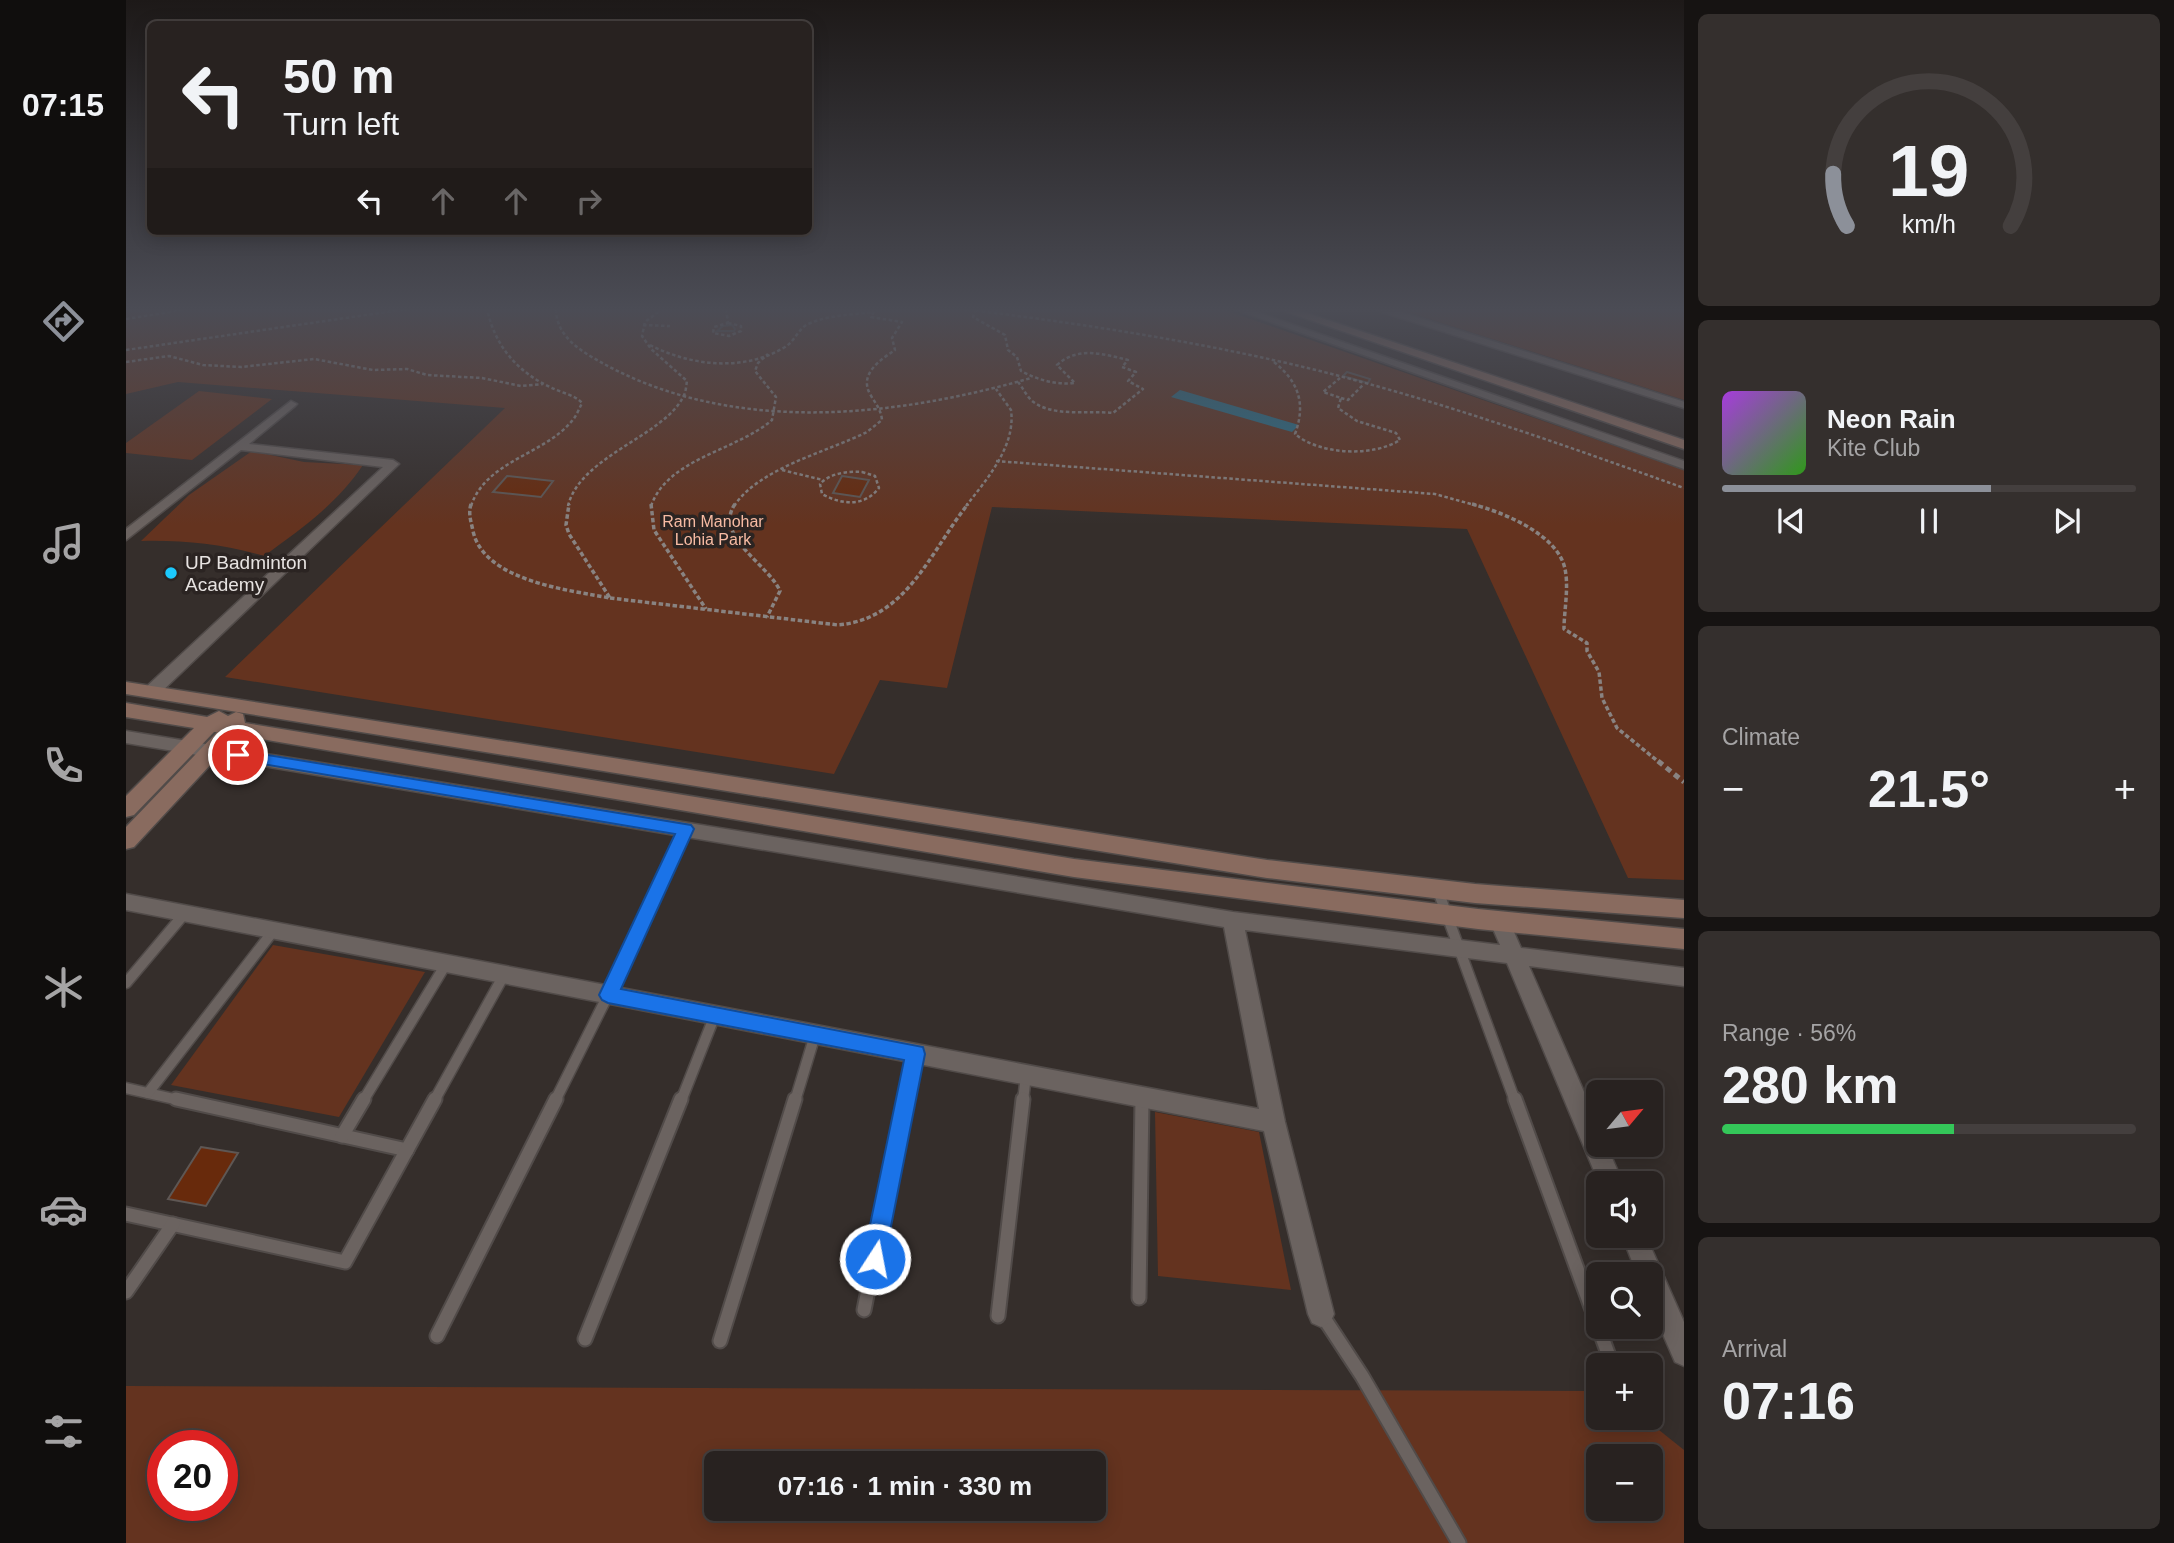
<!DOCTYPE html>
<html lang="en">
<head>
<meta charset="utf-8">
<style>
  :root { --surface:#282220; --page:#342f2d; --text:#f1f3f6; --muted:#a5a4a5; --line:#443f3e; --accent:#8c9099 }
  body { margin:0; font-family:Arial,sans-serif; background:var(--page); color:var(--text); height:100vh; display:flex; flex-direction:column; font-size:26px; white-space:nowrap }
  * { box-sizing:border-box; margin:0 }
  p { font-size:23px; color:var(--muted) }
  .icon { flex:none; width:38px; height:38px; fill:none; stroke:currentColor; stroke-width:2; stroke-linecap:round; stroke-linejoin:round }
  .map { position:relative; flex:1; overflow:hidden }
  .drawer { display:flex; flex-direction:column; gap:14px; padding:14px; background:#161312; width:490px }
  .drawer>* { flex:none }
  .top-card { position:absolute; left:21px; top:21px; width:665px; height:214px; border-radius:10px; box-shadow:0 4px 18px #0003,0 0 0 2px var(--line); background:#282220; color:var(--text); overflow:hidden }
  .needle { width:46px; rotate:61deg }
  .fabs { position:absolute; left:1460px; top:1080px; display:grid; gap:14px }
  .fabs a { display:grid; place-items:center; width:77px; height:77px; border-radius:10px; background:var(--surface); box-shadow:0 4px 18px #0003,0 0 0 2px var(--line); font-size:35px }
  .speed { position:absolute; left:21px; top:1430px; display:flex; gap:14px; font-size:35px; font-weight:700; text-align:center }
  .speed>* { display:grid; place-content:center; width:91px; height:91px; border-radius:50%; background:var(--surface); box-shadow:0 4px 18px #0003,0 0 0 2px var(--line); line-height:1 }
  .speed .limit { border:10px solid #d22; background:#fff; color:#111 }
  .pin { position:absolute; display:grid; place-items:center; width:60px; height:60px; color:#fff; margin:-30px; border:4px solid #fff; border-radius:50%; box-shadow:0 2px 7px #0007 }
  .me { position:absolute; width:77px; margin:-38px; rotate:11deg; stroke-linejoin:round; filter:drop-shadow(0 0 5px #0008) }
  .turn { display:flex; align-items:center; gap:24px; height:147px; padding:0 21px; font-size:32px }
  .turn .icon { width:91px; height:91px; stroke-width:2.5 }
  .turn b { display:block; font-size:49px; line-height:60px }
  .lanes { display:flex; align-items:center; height:66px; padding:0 21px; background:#0003; justify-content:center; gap:35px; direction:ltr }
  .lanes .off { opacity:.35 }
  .big { font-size:52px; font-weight:700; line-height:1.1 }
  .drawer .widget { flex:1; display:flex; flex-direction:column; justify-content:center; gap:10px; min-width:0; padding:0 24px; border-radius:10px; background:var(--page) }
  .drawer .dial { align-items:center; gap:0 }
  .dial svg { height:182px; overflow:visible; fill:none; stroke:var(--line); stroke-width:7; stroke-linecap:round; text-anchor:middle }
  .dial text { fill:var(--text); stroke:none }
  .song { display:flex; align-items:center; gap:21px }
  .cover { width:84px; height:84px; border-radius:10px; background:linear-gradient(135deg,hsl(280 70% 55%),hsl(110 70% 35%)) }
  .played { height:7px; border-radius:4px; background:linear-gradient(90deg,var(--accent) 65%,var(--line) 65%) }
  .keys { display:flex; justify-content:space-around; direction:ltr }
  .heat { display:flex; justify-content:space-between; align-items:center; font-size:38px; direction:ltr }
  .charge { height:10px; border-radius:5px; background:linear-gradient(90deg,#34c759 56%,var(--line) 0) }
  .trip { position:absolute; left:578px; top:1451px; width:402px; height:70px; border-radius:10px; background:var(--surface); box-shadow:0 4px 18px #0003,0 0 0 2px var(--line); font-weight:700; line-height:70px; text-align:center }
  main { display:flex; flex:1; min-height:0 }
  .dock { display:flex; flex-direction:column; width:126px; justify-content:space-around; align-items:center; background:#100e0d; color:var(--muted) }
  .dock .icon { width:49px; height:49px }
  .dock .on { color:var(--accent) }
  .dock b { font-size:32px; color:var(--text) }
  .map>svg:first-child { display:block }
  .green { fill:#64331f; fill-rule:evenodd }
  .water { fill:#296f88 }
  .building { fill:#682a0c; stroke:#5e5754; stroke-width:2 }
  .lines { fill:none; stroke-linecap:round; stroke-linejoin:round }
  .lane-far2-casing { stroke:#514b49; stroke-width:9 }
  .lane-far1-casing { stroke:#514b49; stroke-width:13 }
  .lane-casing { stroke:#514b49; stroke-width:17 }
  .street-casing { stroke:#514b49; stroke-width:3 }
  .secondary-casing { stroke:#514b49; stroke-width:3 }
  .path-far2 { stroke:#898381; stroke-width:2.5; stroke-dasharray:3.5 2.5; stroke-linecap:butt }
  .path-far1 { stroke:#898381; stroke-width:3.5; stroke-dasharray:4.5 2.5; stroke-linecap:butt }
  .path { stroke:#898381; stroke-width:5; stroke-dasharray:6 4.5; stroke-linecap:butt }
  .lane-far2 { stroke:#6b6360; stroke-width:6 }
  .lane-far1 { stroke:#6b6360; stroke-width:10 }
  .lane { stroke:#6b6360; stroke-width:13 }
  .street { fill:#6b6360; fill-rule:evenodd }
  .secondary { fill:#896b5f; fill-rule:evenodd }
  .route { fill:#1a73e8; stroke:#114b97; stroke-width:2 }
  .poi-dot { fill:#1cc9fc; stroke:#2b2422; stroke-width:2.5 }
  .labels { text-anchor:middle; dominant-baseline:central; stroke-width:7; stroke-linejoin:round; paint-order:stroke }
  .far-park-label { font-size:16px; fill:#f7bba3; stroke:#2b2422 }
  .poi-label { font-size:19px; fill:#e7e3e1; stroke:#2b2422; text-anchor:start }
</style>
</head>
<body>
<main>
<nav class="dock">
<b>07:15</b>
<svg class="icon on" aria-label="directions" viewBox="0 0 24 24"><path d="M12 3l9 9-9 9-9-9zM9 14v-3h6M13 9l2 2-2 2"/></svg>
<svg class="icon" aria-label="music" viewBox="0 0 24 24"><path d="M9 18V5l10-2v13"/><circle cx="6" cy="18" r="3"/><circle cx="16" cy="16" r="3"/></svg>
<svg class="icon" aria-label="phone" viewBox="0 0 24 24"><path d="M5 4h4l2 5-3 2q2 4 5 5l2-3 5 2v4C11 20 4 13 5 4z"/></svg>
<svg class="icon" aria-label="climate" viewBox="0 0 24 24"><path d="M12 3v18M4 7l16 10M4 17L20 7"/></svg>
<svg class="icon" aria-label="car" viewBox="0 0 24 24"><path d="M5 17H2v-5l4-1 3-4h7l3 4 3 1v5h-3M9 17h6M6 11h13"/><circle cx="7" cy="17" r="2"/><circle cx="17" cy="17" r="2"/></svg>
<svg class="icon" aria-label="filters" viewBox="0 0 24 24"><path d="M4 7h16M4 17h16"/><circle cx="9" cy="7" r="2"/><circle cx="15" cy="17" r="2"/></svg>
</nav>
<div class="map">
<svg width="1558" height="1543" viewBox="0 0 1558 1543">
  <rect width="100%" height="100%" fill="#352e2b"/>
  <g class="green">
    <polygon points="0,309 1096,309 1558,470 1558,880 1502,878 1341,529 866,507 821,688 754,680 708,774 99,677 379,408 52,382 0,394"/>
    <polygon points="1272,309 1558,309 1558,400"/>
    <polygon points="73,391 146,399 66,460 0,453 0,443"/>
    <path d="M126 451 178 462 237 465C211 504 175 529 138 556 96 544 58 540 15 541L63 495Z"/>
    <polygon points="147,945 299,972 213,1117 45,1085"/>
    <polygon points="1029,1112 1133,1132 1165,1290 1032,1276"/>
    <path d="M0 1386 1472 1391V1418H1518L1558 1450V1543H0ZM37 1446H96V1505H37ZM1472 1456H1524V1508H1472ZM590 1463H968V1508H590Z"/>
  </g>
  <polygon class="water" points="1054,390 1173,425 1166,432 1045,397"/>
  <g class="building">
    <polygon points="606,325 609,329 608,331 591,331 597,326"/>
    <polygon points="1221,372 1244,379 1242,383 1217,376"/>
    <polygon points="381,476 427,481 415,497 367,492"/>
    <polygon points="716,476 743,480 734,497 707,493"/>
    <polygon points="75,1147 112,1153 80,1206 42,1199"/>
  </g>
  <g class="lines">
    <g class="lane-far2-casing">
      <polyline id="lane-far2" points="1256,309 1558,405"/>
    </g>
    <g class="lane-far1-casing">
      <g id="lane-far1">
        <polyline points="1311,888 1389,1101"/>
        <polyline points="0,983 59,913"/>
        <polyline points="0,1088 57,1101"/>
        <polyline points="22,1093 148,930"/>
        <polyline points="237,1101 320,964"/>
        <polyline points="308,1101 378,975"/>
        <polyline points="429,1101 482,995 559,829"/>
        <polyline points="555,1101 589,1015"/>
        <polyline points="669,1101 689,1035"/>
        <polyline points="780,1101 789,1054"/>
        <polyline points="897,1101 900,1075"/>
        <polyline points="1016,1101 1016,1097"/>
      </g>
    </g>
    <g class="lane-casing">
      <g id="lane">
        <polyline points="50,1099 281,1150"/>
        <polyline points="1389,1099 1472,1326"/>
        <polyline points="216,1136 238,1099"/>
        <polyline points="0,1214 219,1262 309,1099"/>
        <polyline points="0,1292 47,1224"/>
        <polyline points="1013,1298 1016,1099"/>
        <polyline points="738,1310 780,1099"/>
        <polyline points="1196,1315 1236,1376 1333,1543"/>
        <polyline points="872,1316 897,1099"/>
        <polyline points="1472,1326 1484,1359"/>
        <polyline points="311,1336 430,1099"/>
        <polyline points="459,1339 555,1099"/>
        <polyline points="594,1341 669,1099"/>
      </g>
    </g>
    <g class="street-casing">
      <g id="street">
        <polygon points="1108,309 1122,309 1558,461 1558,469"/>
        <polygon points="165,401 171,404 169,406 123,444 267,460 273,464 31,696 19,696 17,692 19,688 257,467 115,450 0,540 0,529"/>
        <polygon points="0,731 1107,912 1374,945 1364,922 1367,916 1374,914 1381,916 1395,948 1558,968 1558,986 1403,966 1472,1124 1472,1144 1480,1144 1497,1183 1473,1183 1381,963 1119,930 1159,1122 1208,1314 1204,1323 1195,1327 1186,1323 1182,1314 1138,1131 0,910 0,894 1133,1109 1098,927 0,743"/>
        <polygon points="1496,1236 1520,1236 1558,1322 1558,1366 1549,1362 1524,1305 1524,1274 1511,1274"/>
      </g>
    </g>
    <g class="secondary-casing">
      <g id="secondary">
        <polygon points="1152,309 1169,309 1558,440 1558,449"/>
        <polygon points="0,682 1141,860 1349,884 1558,900 1558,918 1349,903 1141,878 0,694"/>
        <polygon points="0,703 81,717 93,711 102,716 110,712 117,714 119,723 948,859 1352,909 1558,929 1558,949 1352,929 948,877 112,735 8,847 0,849 0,827 91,732 88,732 8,815 0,817 0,796 68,728 0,717"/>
      </g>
    </g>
    <g class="path-far2">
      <path d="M430 309C430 338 458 353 480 365 610 435 769 417 905 378"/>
      <polyline points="600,309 602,323"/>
      <path d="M838 309C958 324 1077 342 1194 371 1317 402 1438 445 1558 488"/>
      <path d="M850 309 847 317 879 335 882 350 891 357 895 371C912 380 930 385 949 383L931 365C951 346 978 354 1002 360L996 367 1010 372 1002 381 1017 389 987 413C963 410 925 418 905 400 900 395 897 388 892 382"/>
      <polyline points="929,309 950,309"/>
      <polyline points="0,319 62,309"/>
      <polygon points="602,323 615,326 615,331 603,336 587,333 588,327"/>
      <polyline points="517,325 544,326"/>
      <path d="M524 345C565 366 618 372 659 347 669 341 672 329 682 324 702 315 725 315 746 312"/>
      <polyline points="0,350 281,309"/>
      <polyline points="0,362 43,356 77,365 115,367 188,359 247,370 281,369 301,375 356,378 395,386 417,384"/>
      <path d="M1148 362C1173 382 1180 404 1169 434 1194 455 1247 457 1274 440L1270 433 1231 421 1212 408 1215 398 1197 392 1214 378"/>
      <polyline points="1215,398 1222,400 1237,385"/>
      <polyline points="870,461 1309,494 1352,506"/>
      <polyline points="656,470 697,480"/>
      <path d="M736 472 749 476 753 488C738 507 716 505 696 494L694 484C704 473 722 471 736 472Z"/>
      <path d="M345 506C360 461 417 455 445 422 450 417 453 409 456 403 449 395 436 393 426 388 391 372 369 346 361 309"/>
      <path d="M442 506C454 456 538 436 557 397 560 393 560 386 561 381L525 349 516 336 519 322 536 309"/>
      <path d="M525 506C542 458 610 451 646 420L650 397 629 371 632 363 642 354"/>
      <path d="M608 506C633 468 701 452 741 432L756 420C755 409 749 403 744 394 733 374 754 360 769 350L766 338 776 322 745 317 749 309"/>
      <path d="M840 506C861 479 890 446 885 410L870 389"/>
    </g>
    <g class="path-far1">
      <path d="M345 504C342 514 345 521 347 531 358 581 442 590 484 598L443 534 440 525 443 504"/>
      <polyline points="525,504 528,530 580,609"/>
      <path d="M609 504C587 536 643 565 654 591L641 617"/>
      <path d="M1346 504C1376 512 1432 534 1439 569 1443 588 1438 611 1438 629L1461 643V651L1473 672 1476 698 1491 728 1534 763"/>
      <path d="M484 598 712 625C781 619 804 552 842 504"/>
    </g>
    <polyline class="path" points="1532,761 1558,782"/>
    <use href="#lane-far2" class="lane-far2"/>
    <use href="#lane-far1" class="lane-far1"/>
    <use href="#lane" class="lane"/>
    <use href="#street" class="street"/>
    <use href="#secondary" class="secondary"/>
  </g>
  <linearGradient id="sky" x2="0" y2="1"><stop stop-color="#1d1918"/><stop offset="0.59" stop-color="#4b4c55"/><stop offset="1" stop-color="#4b4c55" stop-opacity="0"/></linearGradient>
  <rect width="1558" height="525" fill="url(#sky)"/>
  <polygon class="route" points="112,750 565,825 568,829 495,989 797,1047 799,1054 757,1267 749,1270 741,1267 737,1259 778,1060 482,1003 476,1000 473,995 549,834 107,759 104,755 107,751"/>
  <circle class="poi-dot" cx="45" cy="573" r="7"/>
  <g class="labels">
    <g class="far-park-label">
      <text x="587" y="521">Ram Manohar<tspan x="587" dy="18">Lohia Park</tspan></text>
    </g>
    <g class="poi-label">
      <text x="59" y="562">UP Badminton<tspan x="59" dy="22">Academy</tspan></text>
    </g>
  </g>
</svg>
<div class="fabs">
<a><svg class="needle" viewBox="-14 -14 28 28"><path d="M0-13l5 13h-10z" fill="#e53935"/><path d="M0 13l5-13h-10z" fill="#a5a4a5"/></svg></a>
<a><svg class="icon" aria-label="sound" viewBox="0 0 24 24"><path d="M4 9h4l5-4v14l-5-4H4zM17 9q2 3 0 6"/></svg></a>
<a><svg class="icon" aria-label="search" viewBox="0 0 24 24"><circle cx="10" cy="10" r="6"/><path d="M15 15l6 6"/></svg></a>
<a>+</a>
<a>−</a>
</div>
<div class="speed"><div class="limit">20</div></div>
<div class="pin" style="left:112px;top:755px;background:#d93025"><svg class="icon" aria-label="arrive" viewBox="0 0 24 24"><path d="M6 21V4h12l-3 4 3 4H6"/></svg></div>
<svg class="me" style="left:749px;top:1259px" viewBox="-20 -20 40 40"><circle r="17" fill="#1a73e8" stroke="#fff" stroke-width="3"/><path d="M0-11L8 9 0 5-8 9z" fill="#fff"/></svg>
<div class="trip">07:16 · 1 min · 330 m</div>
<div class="top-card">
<div class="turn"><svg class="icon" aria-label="left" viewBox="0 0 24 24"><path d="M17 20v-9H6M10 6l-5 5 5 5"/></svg><div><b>50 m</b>Turn left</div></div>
<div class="lanes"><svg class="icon" aria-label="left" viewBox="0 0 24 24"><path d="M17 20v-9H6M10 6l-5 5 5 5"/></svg><svg class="icon off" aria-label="ahead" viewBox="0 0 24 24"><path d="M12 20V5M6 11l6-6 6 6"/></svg><svg class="icon off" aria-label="ahead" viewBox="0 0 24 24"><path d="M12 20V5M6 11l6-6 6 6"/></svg><svg class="icon off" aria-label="right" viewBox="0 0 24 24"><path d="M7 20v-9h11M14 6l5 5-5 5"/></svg></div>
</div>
</div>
<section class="drawer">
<div class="widget dial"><svg viewBox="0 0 100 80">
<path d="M14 69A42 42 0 1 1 86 69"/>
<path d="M14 69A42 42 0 0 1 8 46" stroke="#8c9099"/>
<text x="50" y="56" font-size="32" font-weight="700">19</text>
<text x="50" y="72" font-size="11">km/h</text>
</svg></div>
<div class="widget">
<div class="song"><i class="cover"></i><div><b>Neon Rain</b><p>Kite Club</p></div></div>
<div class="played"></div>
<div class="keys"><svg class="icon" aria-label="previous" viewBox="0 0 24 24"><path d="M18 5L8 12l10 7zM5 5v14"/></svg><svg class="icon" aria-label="pause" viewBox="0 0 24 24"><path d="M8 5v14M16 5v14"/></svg><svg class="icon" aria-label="next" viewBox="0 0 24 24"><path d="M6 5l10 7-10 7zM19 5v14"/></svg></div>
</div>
<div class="widget"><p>Climate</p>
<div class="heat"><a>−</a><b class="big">21.5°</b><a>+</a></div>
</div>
<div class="widget"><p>Range · 56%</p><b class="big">280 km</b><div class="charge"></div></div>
<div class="widget"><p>Arrival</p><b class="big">07:16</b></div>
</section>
</main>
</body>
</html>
